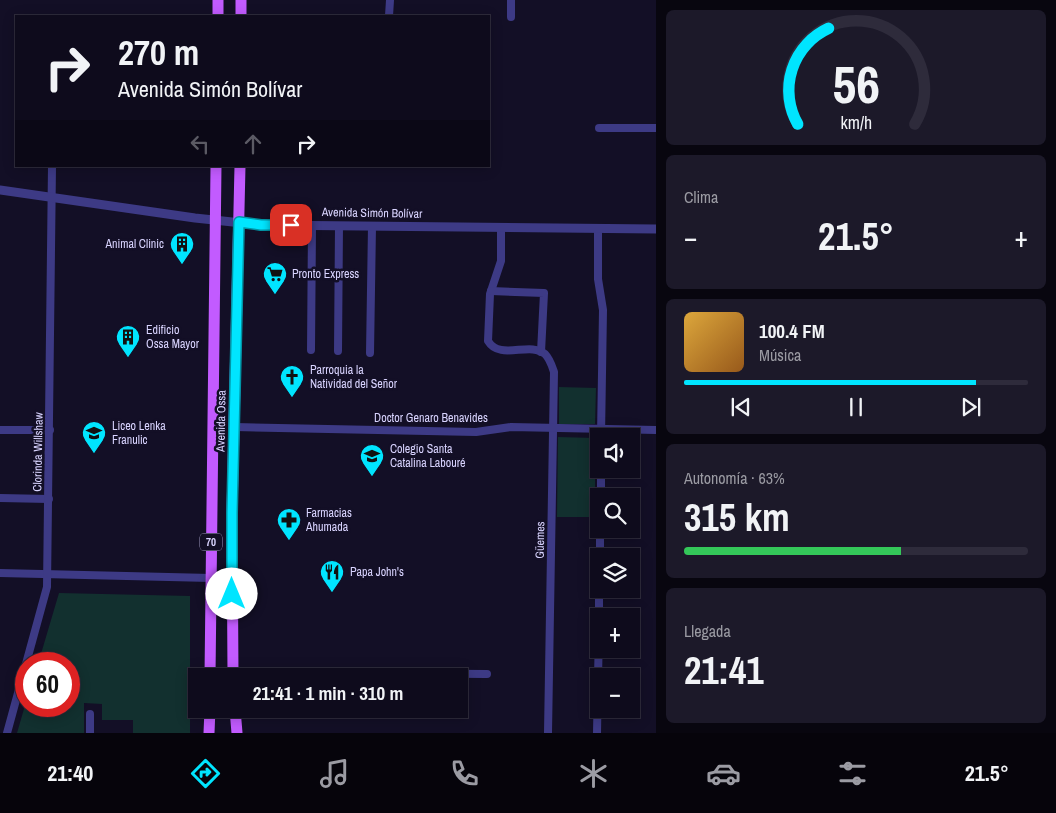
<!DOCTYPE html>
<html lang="es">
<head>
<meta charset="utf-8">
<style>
  :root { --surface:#0e0b1c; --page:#1c1929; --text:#f1f3f6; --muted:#9b9ba3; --line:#2e2b3b; --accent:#00e5ff }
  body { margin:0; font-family:"Archivo Narrow",sans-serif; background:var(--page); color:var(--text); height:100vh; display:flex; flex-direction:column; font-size:19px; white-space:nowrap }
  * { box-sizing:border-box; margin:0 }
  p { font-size:16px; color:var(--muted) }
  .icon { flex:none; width:28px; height:28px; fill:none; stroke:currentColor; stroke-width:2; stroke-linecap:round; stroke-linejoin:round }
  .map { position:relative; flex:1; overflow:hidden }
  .drawer { display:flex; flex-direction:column; gap:10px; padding:10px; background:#08060f; width:400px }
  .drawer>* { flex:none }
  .banner { position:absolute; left:15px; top:15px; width:475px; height:152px; border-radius:0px; box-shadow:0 2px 12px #0003,0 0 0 1px var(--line); background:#0e0b1c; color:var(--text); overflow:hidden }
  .fabs { position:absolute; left:590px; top:428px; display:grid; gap:10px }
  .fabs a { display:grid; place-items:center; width:50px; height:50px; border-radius:0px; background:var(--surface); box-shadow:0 2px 12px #0003,0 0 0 1px var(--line); font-size:25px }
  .speed { position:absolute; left:15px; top:652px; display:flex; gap:10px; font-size:25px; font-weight:700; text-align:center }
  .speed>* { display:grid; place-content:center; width:65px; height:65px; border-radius:50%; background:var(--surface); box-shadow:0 2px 12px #0003,0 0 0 1px var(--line); line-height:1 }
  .speed .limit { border:8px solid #d22; background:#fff; color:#111 }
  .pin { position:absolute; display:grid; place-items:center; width:42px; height:42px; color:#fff; margin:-21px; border-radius:10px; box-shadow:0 2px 8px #0006 }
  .me { position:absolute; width:55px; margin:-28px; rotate:0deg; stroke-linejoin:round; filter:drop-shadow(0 0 4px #0008) }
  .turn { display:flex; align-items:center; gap:18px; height:105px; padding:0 20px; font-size:22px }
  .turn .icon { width:65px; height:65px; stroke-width:2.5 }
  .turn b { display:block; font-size:35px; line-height:42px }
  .lanes { display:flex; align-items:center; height:48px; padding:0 20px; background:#0003; justify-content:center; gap:25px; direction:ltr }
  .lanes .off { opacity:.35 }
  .big { font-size:38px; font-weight:800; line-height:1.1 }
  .drawer .tile { flex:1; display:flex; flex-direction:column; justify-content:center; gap:8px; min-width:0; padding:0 18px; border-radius:8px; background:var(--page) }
  .drawer .dial { align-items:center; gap:0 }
  .dial svg { height:130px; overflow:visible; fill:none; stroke:var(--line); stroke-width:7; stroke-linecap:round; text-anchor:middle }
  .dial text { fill:var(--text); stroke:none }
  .song { display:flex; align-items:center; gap:15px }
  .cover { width:60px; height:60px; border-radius:8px; background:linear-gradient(135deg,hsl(40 70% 55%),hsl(30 70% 35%)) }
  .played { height:5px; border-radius:2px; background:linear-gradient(90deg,var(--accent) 85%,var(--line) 85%) }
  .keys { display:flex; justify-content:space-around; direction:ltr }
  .heat { display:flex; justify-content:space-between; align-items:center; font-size:28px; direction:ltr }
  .charge { height:8px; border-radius:4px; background:linear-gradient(90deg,#34c759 63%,var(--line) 0) }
  .trip { position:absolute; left:188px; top:668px; width:280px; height:50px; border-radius:0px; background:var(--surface); box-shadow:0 2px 12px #0003,0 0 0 1px var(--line); font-weight:800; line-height:50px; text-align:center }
  .menu { display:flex; height:80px; justify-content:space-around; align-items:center; background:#06040b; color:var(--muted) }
  .menu .icon { width:35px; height:35px }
  .menu .active { color:var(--accent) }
  .menu b { font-size:22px; color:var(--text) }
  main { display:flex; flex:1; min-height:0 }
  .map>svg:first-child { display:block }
  .green { fill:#12302f }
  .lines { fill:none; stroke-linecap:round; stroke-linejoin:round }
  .minor { stroke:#3d3a85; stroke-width:8 }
  .tertiary { stroke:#3d3a85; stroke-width:9 }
  .primary { stroke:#c25bff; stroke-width:11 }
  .route-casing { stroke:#0095a6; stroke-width:12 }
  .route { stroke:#00e5ff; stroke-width:9 }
  .labels { text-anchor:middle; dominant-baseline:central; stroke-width:5; stroke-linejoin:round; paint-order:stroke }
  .shield { fill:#130f26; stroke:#9e99be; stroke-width:1 }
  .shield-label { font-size:11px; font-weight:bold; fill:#d9d4ff }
  .street-label { font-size:12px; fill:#d9d4ff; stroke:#130f26 }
  .poi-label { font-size:12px; fill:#d9d4ff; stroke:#130f26; text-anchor:start }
</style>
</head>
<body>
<main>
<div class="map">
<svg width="656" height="733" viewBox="0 0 656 733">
  <rect width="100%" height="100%" fill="#130f26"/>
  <g class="green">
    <polygon points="559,387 596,388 595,424 559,424"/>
    <polygon points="558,437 595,438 595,517 557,517"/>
    <polygon points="59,593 190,596 190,733 133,733 133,720 102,720 102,704 84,703 84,733 17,733 26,702 26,706 69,706 69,664 38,664"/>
  </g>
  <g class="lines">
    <g class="minor">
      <polyline points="511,0 511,17"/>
      <polyline points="389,16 390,0"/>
      <polyline points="599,128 656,128"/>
      <path d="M501 227V261L490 294 488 341C500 361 530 341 545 354 550 359 552 366 554 372L548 733"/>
      <polyline points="598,229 598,279 603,310 601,436"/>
      <polyline points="491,291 544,293 541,352"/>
      <polyline points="311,350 312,225"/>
      <polyline points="338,351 339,226"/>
      <polyline points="370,353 372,226"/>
      <polyline points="235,427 476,432 511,427 656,430"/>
      <polyline points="0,430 50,430"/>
      <polyline points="601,496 601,469"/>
      <polyline points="0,498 49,499"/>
      <polyline points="600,556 600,529"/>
      <polyline points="0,573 211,578"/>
      <polyline points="599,616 599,589"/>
      <polyline points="233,672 487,674"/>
      <polyline points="7,733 47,587 52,166"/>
      <polyline points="90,733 90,714"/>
      <polyline points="597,733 599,627"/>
    </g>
    <polyline class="tertiary" points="0,190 195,218 261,225 656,229"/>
    <g class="primary">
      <polyline points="241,0 241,16"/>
      <polyline points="218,16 218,0"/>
      <polyline points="210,676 216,166"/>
      <polyline points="233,676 232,513 240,166"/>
      <polyline points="235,709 237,733"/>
      <polyline points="209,733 210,709"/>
    </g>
  </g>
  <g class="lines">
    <g class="route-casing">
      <polyline id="route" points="232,594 232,513 239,222 261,225 291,225"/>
    </g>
    <use href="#route" class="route"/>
  </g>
  <defs>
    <g id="building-pin" transform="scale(1.25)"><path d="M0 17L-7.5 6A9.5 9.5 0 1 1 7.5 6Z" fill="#00e5ff" stroke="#130f26"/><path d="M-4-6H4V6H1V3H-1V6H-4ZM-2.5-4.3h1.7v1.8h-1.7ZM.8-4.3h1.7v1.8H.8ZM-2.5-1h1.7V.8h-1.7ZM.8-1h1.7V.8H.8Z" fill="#111"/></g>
    <g id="supermarket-pin" transform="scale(1.25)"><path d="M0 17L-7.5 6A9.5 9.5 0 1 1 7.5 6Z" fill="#00e5ff" stroke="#130f26"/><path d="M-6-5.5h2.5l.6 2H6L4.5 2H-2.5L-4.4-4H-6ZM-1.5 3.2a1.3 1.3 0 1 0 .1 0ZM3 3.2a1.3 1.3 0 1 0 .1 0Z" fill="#111"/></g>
    <g id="church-pin" transform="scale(1.25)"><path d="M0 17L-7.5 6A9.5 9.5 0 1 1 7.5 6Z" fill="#00e5ff" stroke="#130f26"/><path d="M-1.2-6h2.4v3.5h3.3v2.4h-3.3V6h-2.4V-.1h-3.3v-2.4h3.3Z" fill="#111"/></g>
    <g id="school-pin" transform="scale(1.25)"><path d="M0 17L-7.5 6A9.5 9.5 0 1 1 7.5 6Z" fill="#00e5ff" stroke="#130f26"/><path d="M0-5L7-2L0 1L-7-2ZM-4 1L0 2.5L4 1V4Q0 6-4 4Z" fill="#111"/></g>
    <g id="pharmacy-pin" transform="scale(1.25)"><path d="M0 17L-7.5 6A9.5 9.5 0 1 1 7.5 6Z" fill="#00e5ff" stroke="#130f26"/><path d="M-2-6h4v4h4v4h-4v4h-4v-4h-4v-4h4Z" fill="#111"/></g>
    <g id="restaurant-pin" transform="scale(1.25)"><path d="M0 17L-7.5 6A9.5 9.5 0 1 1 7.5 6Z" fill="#00e5ff" stroke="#130f26"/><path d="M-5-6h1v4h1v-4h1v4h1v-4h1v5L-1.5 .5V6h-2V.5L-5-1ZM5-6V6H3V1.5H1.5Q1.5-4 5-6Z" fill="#111"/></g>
  </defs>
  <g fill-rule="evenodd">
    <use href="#building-pin" x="182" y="244"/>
    <use href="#supermarket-pin" x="275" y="274"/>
    <use href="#building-pin" x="128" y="337"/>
    <use href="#church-pin" x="292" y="377"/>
    <use href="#school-pin" x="94" y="433"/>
    <use href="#school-pin" x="372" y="456"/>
    <use href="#pharmacy-pin" x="289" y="520"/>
    <use href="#restaurant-pin" x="332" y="572"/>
  </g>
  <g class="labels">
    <rect class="shield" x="200" y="533.5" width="22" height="17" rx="4"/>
    <g class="shield-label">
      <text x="211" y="542">70</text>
    </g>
    <g class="street-label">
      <text transform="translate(372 213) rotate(1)">Avenida Simón Bolívar</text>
      <text x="431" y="418">Doctor Genaro Benavides</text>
      <text transform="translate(221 421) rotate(-89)">Avenida Ossa</text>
      <text transform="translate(38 452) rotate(-89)">Clorinda Willshaw</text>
      <text transform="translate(540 540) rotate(-89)">Güemes</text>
    </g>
    <g class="poi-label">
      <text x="164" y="244" text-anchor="end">Animal Clinic</text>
      <text x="292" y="274">Pronto Express</text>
      <text x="146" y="330">Edificio<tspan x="146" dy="14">Ossa Mayor</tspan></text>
      <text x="310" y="370">Parroquia la<tspan x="310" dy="14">Natividad del Señor</tspan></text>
      <text x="112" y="426">Liceo Lenka<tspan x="112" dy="14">Franulic</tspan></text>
      <text x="390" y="449">Colegio Santa<tspan x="390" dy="14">Catalina Labouré</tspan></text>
      <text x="306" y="513">Farmacias<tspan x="306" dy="14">Ahumada</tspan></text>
      <text x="350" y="572">Papa John's</text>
    </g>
  </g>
</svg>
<div class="fabs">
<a><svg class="icon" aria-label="sound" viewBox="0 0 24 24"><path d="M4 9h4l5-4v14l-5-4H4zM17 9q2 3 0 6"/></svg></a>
<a><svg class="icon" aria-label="search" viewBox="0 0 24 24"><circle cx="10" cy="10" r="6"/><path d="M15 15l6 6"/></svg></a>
<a><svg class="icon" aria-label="layers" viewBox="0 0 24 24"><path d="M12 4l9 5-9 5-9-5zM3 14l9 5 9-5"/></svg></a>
<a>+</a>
<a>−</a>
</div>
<div class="speed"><div class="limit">60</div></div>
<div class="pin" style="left:291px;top:225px;background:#d93025"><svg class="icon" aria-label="arrive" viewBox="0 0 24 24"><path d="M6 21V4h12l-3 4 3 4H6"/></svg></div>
<svg class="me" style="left:232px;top:594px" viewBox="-20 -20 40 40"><circle r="19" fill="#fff"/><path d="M0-13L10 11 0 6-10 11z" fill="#00e5ff"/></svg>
<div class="trip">21:41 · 1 min · 310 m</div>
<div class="banner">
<div class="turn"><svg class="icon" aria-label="right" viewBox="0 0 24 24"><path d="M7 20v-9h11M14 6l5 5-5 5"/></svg><div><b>270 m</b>Avenida Simón Bolívar</div></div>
<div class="lanes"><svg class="icon off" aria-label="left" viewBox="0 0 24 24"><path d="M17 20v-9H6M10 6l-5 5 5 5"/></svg><svg class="icon off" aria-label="ahead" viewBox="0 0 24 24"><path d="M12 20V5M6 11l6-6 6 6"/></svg><svg class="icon" aria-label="right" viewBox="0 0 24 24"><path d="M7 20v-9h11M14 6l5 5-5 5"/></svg></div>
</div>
</div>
<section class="drawer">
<div class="tile dial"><svg viewBox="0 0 100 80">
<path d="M14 69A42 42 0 1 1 86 69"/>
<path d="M14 69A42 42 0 0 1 33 10" stroke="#00e5ff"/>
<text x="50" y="56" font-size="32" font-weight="700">56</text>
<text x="50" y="72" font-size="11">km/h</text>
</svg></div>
<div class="tile"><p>Clima</p>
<div class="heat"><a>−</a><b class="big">21.5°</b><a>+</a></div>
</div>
<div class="tile">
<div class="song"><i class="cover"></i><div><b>100.4 FM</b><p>Música</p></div></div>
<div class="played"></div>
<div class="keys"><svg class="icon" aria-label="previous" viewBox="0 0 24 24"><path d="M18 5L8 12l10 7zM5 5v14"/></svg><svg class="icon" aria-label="pause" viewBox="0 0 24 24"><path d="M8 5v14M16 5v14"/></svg><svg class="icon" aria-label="next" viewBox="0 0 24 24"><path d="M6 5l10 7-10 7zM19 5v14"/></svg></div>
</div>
<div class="tile"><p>Autonomía · 63%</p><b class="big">315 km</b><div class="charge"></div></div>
<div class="tile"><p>Llegada</p><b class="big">21:41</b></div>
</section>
</main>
<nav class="menu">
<b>21:40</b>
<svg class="icon active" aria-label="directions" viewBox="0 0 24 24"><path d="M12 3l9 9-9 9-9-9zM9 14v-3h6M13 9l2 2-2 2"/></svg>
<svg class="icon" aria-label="music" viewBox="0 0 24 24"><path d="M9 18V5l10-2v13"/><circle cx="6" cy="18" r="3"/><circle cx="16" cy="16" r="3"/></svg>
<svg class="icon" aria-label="phone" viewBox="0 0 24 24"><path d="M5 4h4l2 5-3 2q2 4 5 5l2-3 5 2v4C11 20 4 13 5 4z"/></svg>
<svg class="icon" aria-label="climate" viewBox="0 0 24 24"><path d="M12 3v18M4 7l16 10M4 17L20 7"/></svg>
<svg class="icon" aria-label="car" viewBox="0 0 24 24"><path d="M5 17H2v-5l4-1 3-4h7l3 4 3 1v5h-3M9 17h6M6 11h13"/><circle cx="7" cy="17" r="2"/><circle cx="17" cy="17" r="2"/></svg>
<svg class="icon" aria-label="filters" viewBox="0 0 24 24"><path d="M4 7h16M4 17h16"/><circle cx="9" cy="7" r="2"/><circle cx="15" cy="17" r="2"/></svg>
<b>21.5°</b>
</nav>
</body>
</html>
